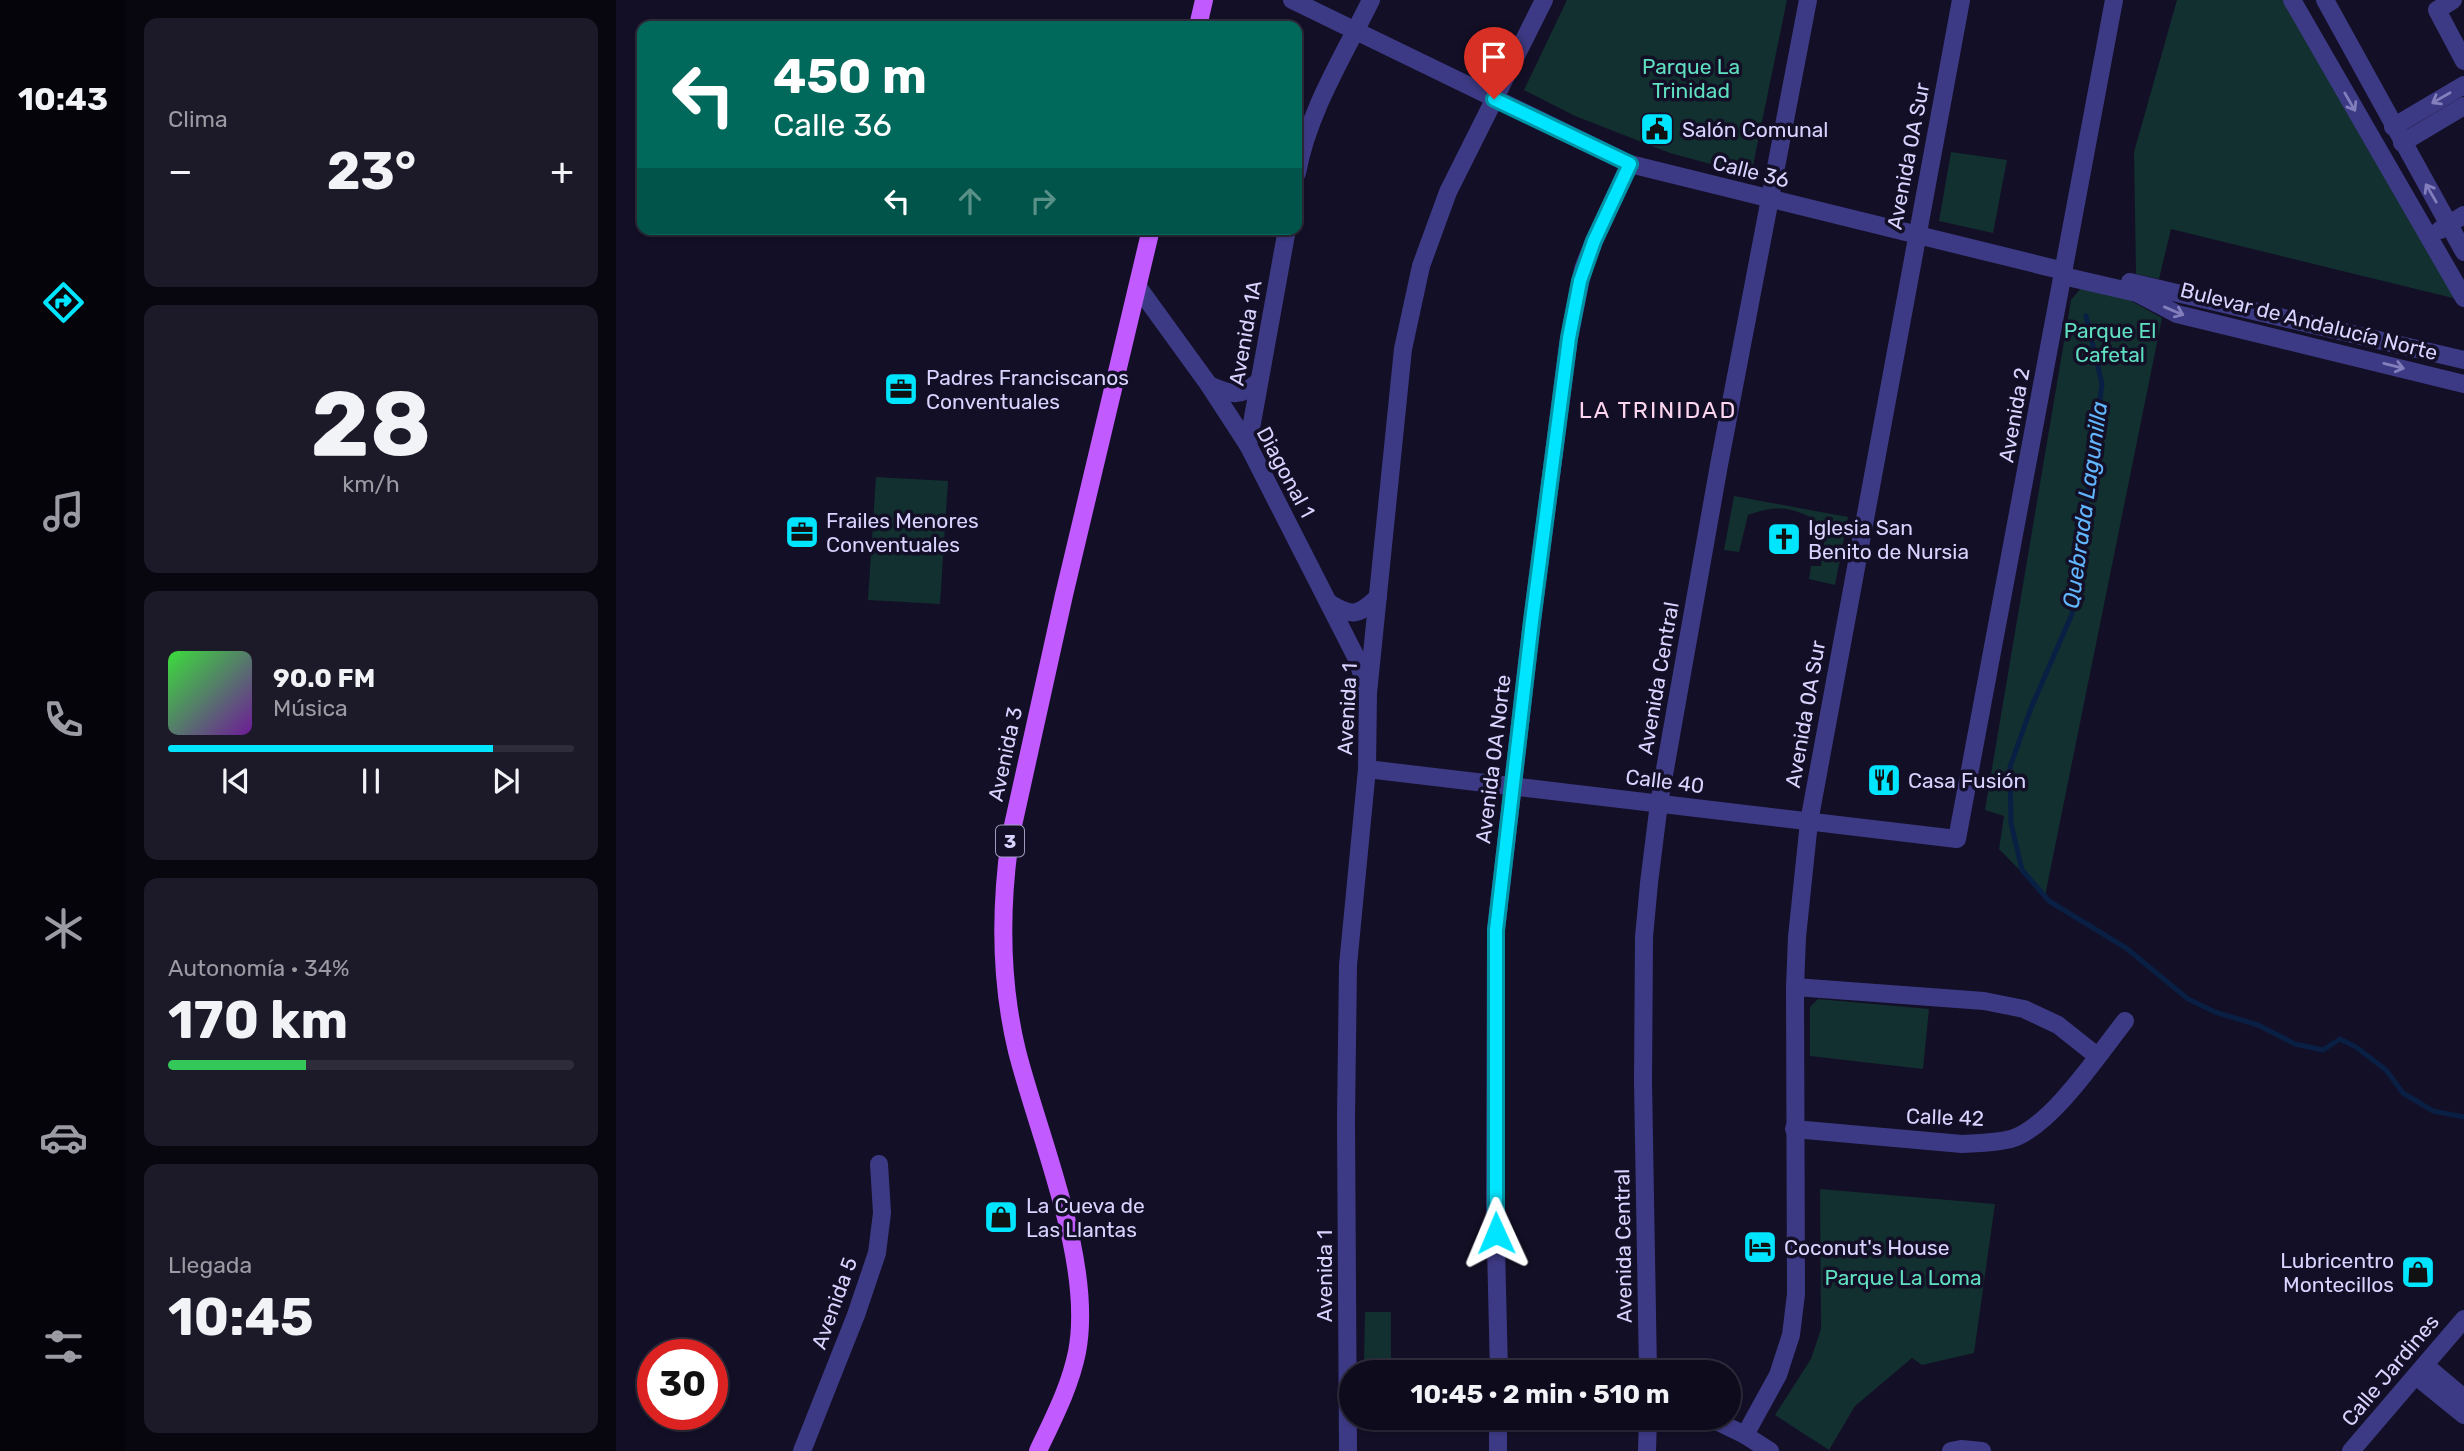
<!DOCTYPE html>
<html lang="es">
<head>
<meta charset="utf-8">
<style>
  :root { --surface:#0e0b1c; --page:#1c1929; --text:#f1f3f6; --muted:#9b9ba3; --line:#2e2b3b; --accent:#00e5ff }
  body { margin:0; font-family:Rubik,sans-serif; background:var(--page); color:var(--text); height:100vh; display:flex; flex-direction:column; font-size:26px; white-space:nowrap }
  * { box-sizing:border-box; margin:0 }
  p { font-size:23px; color:var(--muted) }
  .icon { flex:none; width:38px; height:38px; fill:none; stroke:currentColor; stroke-width:2; stroke-linecap:round; stroke-linejoin:round }
  .map { position:relative; flex:1; overflow:hidden }
  .details { display:flex; flex-direction:column; gap:18px; padding:18px; background:#08060f; width:490px }
  .details>* { flex:none }
  .top-card { position:absolute; left:21px; top:21px; width:665px; height:214px; border-radius:14px; box-shadow:0 2px 5px #0004,0 0 0 2px var(--line); background:#00695c; color:#fff; overflow:hidden }
  .speed { position:absolute; left:21px; top:1339px; display:flex; gap:14px; font-size:35px; font-weight:700; text-align:center }
  .speed>* { display:grid; place-content:center; width:91px; height:91px; border-radius:50%; background:var(--surface); box-shadow:0 2px 5px #0004,0 0 0 2px var(--line); line-height:1 }
  .speed .limit { border:10px solid #d22; background:#fff; color:#111 }
  .pin { position:absolute; display:grid; place-items:center; width:60px; height:60px; color:#fff; margin:-72px -30px; border-radius:50% 50% 50% 0; rotate:-45deg; box-shadow:0 0 7px #0007 }
  .pin .icon { rotate:45deg }
  .me { position:absolute; width:77px; margin:-38px; rotate:359deg; stroke-linejoin:round; filter:drop-shadow(0 0 5px #0008) }
  .turn { display:flex; align-items:center; gap:24px; height:147px; padding:0 21px; font-size:32px }
  .turn .icon { width:91px; height:91px; stroke-width:2.5 }
  .turn b { display:block; font-size:49px; line-height:60px }
  .lanes { display:flex; align-items:center; height:66px; padding:0 21px; background:#0003; justify-content:center; gap:35px; direction:ltr }
  .lanes .off { opacity:.35 }
  .big { font-size:52px; font-weight:700; line-height:1.1 }
  .details .card { flex:1; display:flex; flex-direction:column; justify-content:center; gap:10px; min-width:0; padding:0 24px; border-radius:14px; background:var(--page) }
  .details .dial { align-items:center; gap:0 }
  .dial b { font-size:91px; line-height:1 }
  .song { display:flex; align-items:center; gap:21px }
  .cover { width:84px; height:84px; border-radius:10px; background:linear-gradient(135deg,hsl(120 70% 55%),hsl(280 70% 35%)) }
  .played { height:7px; border-radius:4px; background:linear-gradient(90deg,var(--accent) 80%,var(--line) 80%) }
  .keys { display:flex; justify-content:space-around; direction:ltr }
  .heat { display:flex; justify-content:space-between; align-items:center; font-size:38px; direction:ltr }
  .charge { height:10px; border-radius:5px; background:linear-gradient(90deg,#34c759 34%,var(--line) 0) }
  .trip { position:absolute; left:723px; top:1360px; width:402px; height:70px; border-radius:35px; background:var(--surface); box-shadow:0 2px 5px #0004,0 0 0 2px var(--line); font-weight:700; line-height:70px; text-align:center }
  main { display:flex; flex:1; min-height:0 }
  .tab-bar { display:flex; flex-direction:column; width:126px; justify-content:space-around; align-items:center; background:#06040b; color:var(--muted) }
  .tab-bar .icon { width:49px; height:49px }
  .tab-bar .selected { color:var(--accent) }
  .tab-bar b { font-size:32px; color:var(--text) }
  .map>svg:first-child { display:block }
  .green { fill:#12302f }
  .lines { fill:none; stroke-linecap:round; stroke-linejoin:round }
  .stream { stroke:#0a1f44; stroke-width:5 }
  .minor { stroke:#3d3a85; stroke-width:18 }
  .major { stroke:#c25bff; stroke-width:18 }
  .oneway { stroke:#837fbc }
  .route-casing { stroke:#0095a6; stroke-width:18 }
  .route { stroke:#00e5ff; stroke-width:12 }
  .labels { text-anchor:middle; dominant-baseline:central; stroke-width:7; stroke-linejoin:round; paint-order:stroke }
  .shield { fill:#130f26; stroke:#9e99be; stroke-width:2 }
  .shield-label { font-size:19px; font-weight:bold; fill:#d9d4ff }
  .park-label { font-size:21px; fill:#5fe0c0; stroke:#130f26 }
  .poi-label { font-size:21px; fill:#d9d4ff; stroke:#130f26; text-anchor:start }
  .street-label { font-size:21px; fill:#d9d4ff; stroke:#130f26 }
  .neighbourhood-label { font-size:23px; letter-spacing:2px; fill:#ffd6f0; stroke:#130f26 }
  .water-label { font-size:23px; font-style:italic; fill:#62b6ff; stroke:#130f26 }
</style>
</head>
<body>
<main>
<nav class="tab-bar">
<b>10:43</b>
<svg class="icon selected" aria-label="directions" viewBox="0 0 24 24"><path d="M12 3l9 9-9 9-9-9zM9 14v-3h6M13 9l2 2-2 2"/></svg>
<svg class="icon" aria-label="music" viewBox="0 0 24 24"><path d="M9 18V5l10-2v13"/><circle cx="6" cy="18" r="3"/><circle cx="16" cy="16" r="3"/></svg>
<svg class="icon" aria-label="phone" viewBox="0 0 24 24"><path d="M5 4h4l2 5-3 2q2 4 5 5l2-3 5 2v4C11 20 4 13 5 4z"/></svg>
<svg class="icon" aria-label="climate" viewBox="0 0 24 24"><path d="M12 3v18M4 7l16 10M4 17L20 7"/></svg>
<svg class="icon" aria-label="car" viewBox="0 0 24 24"><path d="M5 17H2v-5l4-1 3-4h7l3 4 3 1v5h-3M9 17h6M6 11h13"/><circle cx="7" cy="17" r="2"/><circle cx="17" cy="17" r="2"/></svg>
<svg class="icon" aria-label="filters" viewBox="0 0 24 24"><path d="M4 7h16M4 17h16"/><circle cx="9" cy="7" r="2"/><circle cx="15" cy="17" r="2"/></svg>
</nav>
<section class="details">
<div class="card"><p>Clima</p>
<div class="heat"><a>−</a><b class="big">23°</b><a>+</a></div>
</div>
<div class="card dial"><b>28</b><p>km/h</p></div>
<div class="card">
<div class="song"><i class="cover"></i><div><b>90.0 FM</b><p>Música</p></div></div>
<div class="played"></div>
<div class="keys"><svg class="icon" aria-label="previous" viewBox="0 0 24 24"><path d="M18 5L8 12l10 7zM5 5v14"/></svg><svg class="icon" aria-label="pause" viewBox="0 0 24 24"><path d="M8 5v14M16 5v14"/></svg><svg class="icon" aria-label="next" viewBox="0 0 24 24"><path d="M6 5l10 7-10 7zM19 5v14"/></svg></div>
</div>
<div class="card"><p>Autonomía · 34%</p><b class="big">170 km</b><div class="charge"></div></div>
<div class="card"><p>Llegada</p><b class="big">10:45</b></div>
</section>
<div class="map">
<svg width="1848" height="1451" viewBox="0 0 1848 1451">
  <rect width="100%" height="100%" fill="#130f26"/>
  <g class="green">
    <polygon points="951,0 1171,0 1135,175 1054,153 959,116 908,90"/>
    <polygon points="1561,0 1667,0 1841,299 1555,229 1543,279 1520,274 1518,152"/>
    <polygon points="1335,152 1391,160 1377,233 1323,221"/>
    <polygon points="1465,288 1510,298 1546,318 1429,896 1383,849 1388,816 1369,810 1455,300"/>
    <polygon points="260,477 332,481 324,604 252,600"/>
    <path d="M1118 496 1232 517 1219 585 1193 579 1195 566H1205L1210 527C1182 508 1164 503 1132 515L1123 552 1108 550Z"/>
    <polygon points="1202,999 1313,1009 1307,1069 1194,1056 1194,1007"/>
    <polygon points="1204,1189 1379,1204 1358,1353 1306,1365 1296,1358 1239,1406 1213,1450 1159,1415 1195,1359 1205,1329"/>
    <polygon points="749,1312 775,1312 775,1372 754,1372 748,1366"/>
  </g>
  <g class="lines">
    <polyline class="stream" points="1470,316 1486,384 1456,614 1415,708 1394,767 1395,823 1406,870 1433,901 1510,948 1572,999 1599,1012 1642,1025 1679,1044 1707,1050 1724,1039 1740,1047 1770,1070 1787,1093 1817,1111 1848,1117"/>
    <g class="minor">
      <polyline points="676,0 1014,164 1448,271"/>
      <polyline points="1676,0 1848,298"/>
      <polyline points="1709,0 1848,252"/>
      <polyline points="1837,0 1821,10 1848,61"/>
      <polyline points="1777,127 1848,85"/>
      <polyline points="1786,143 1848,106"/>
      <path d="M681 173C692 112 728 55 755 0"/>
      <polyline points="1824,230 1848,215"/>
      <polyline points="1447,276 1521,293 1561,314 1848,384"/>
      <polyline points="1514,282 1848,360"/>
      <polyline points="522,287 593,385 632,445 741,659 750,687"/>
      <path d="M593 385C615 394 624 399 643 381"/>
      <polyline points="632,445 671,229"/>
      <path d="M713 603C736 617 742 616 762 597"/>
      <polyline points="751,769 1341,839 1498,0"/>
      <polyline points="1179,987 1368,1001 1408,1009 1442,1025 1481,1056"/>
      <path d="M1178 1129 1346 1144C1363 1143 1379 1143 1395 1139 1435 1127 1483 1054 1509 1021"/>
      <polyline points="1809,1365 1848,1398"/>
      <polyline points="883,1372 879,1205 880,930 916,621 953,338 967,269 978,241 1014,164"/>
      <polyline points="1032,1372 1027,1082 1028,937 1033,883 1043,803 1103,465 1192,0"/>
      <polyline points="1800,1376 1848,1415"/>
      <polyline points="1094,1418 1129,1435 1154,1451"/>
      <polyline points="1129,1435 1162,1375 1175,1335 1180,1294 1179,987 1181,937 1193,822 1345,0"/>
      <polyline points="186,1451 240,1315 261,1253 266,1213 263,1164"/>
      <polyline points="732,1451 730,1119 732,965 751,769 752,693 787,349 805,266 832,192 928,0"/>
      <polyline points="882,1451 882,1418"/>
      <polyline points="1031,1451 1032,1418"/>
      <polyline points="1335,1451 1345,1449 1366,1451"/>
      <polyline points="1735,1451 1848,1319"/>
    </g>
    <g class="major">
      <polyline points="582,26 588,0"/>
      <path d="M422 1451C437 1419 454 1387 461 1352 478 1263 423 1138 401 1051 384 981 384 910 394 839L448 595 535 229"/>
    </g>
  </g>
  <defs><path id="oneway-shaft" d="M-6 0H5M1.5-3L5.5 0L1.5 3" fill="none" stroke-width="1.6" stroke-linecap="round" stroke-linejoin="round" transform="scale(1.75)"/></defs>
  <g class="oneway">
    <use href="#oneway-shaft" transform="translate(1825 98) rotate(150)"/>
    <use href="#oneway-shaft" transform="translate(1734 102) rotate(60)"/>
    <use href="#oneway-shaft" transform="translate(1815 193) rotate(-120)"/>
    <use href="#oneway-shaft" transform="translate(1558 311) rotate(23)"/>
    <use href="#oneway-shaft" transform="translate(1778 366) rotate(14)"/>
  </g>
  <g class="lines">
    <g class="route-casing">
      <polyline id="route" points="878,99 1014,164 978,241 964,281 953,338 916,621 880,930 880,1233"/>
    </g>
    <use href="#route" class="route"/>
  </g>
  <defs>
    <g id="civic-square" transform="scale(1.75)"><rect x="-9" y="-9" width="18" height="18" rx="4" fill="#00e5ff" stroke="#130f26"/><path d="M-.6-6.5H3V-4.5H.6V-3L4-1V1h2V6H-6V1h2V-1L-.6-3ZM-1.2 2.5V6h2.4V2.5Z" fill="#111"/></g>
    <g id="office-square" transform="scale(1.75)"><rect x="-9" y="-9" width="18" height="18" rx="4" fill="#00e5ff" stroke="#130f26"/><path d="M-6-3h4V-5.5h4V-3h4V5H-6ZM-1-4.5V-3h2v-1.5ZM-6 0V1H6V0Z" fill="#111"/></g>
    <g id="church-square" transform="scale(1.75)"><rect x="-9" y="-9" width="18" height="18" rx="4" fill="#00e5ff" stroke="#130f26"/><path d="M-1.2-6h2.4v3.5h3.3v2.4h-3.3V6h-2.4V-.1h-3.3v-2.4h3.3Z" fill="#111"/></g>
    <g id="restaurant-square" transform="scale(1.75)"><rect x="-9" y="-9" width="18" height="18" rx="4" fill="#00e5ff" stroke="#130f26"/><path d="M-5-6h1v4h1v-4h1v4h1v-4h1v5L-1.5 .5V6h-2V.5L-5-1ZM5-6V6H3V1.5H1.5Q1.5-4 5-6Z" fill="#111"/></g>
    <g id="shop-square" transform="scale(1.75)"><rect x="-9" y="-9" width="18" height="18" rx="4" fill="#00e5ff" stroke="#130f26"/><path d="M-5-2.5h2.3a2.7 3.5 0 0 1 5.4 0H5L5.5 6h-11ZM-1.5-2.5h3a1.5 2.3 0 0 0-3 0Z" fill="#111"/></g>
    <g id="hotel-square" transform="scale(1.75)"><rect x="-9" y="-9" width="18" height="18" rx="4" fill="#00e5ff" stroke="#130f26"/><path d="M-6-4.5h1.5V1H6V5H4.5V3h-9V5H-6ZM-4 0a1.8 1.8 0 1 1 3.6 0ZM.5 0V-2.5h3Q6-2.5 6 0Z" fill="#111"/></g>
  </defs>
  <g fill-rule="evenodd">
    <use href="#civic-square" x="1041" y="129"/>
    <use href="#office-square" x="285" y="389"/>
    <use href="#office-square" x="186" y="532"/>
    <use href="#church-square" x="1168" y="539"/>
    <use href="#restaurant-square" x="1268" y="780"/>
    <use href="#shop-square" x="385" y="1217"/>
    <use href="#hotel-square" x="1144" y="1247"/>
    <use href="#shop-square" x="1802" y="1272"/>
  </g>
  <g class="labels">
    <rect class="shield" x="380" y="825.5" width="28" height="31" rx="5"/>
    <g class="shield-label">
      <text x="394" y="841">3</text>
    </g>
    <g class="park-label">
      <text x="1075" y="66">Parque La<tspan x="1075" dy="24">Trinidad</tspan></text>
      <text x="1494" y="330">Parque El<tspan x="1494" dy="24">Cafetal</tspan></text>
      <text x="1287" y="1277">Parque La Loma</text>
    </g>
    <g class="poi-label">
      <text x="1066" y="129">Salón Comunal</text>
      <text x="310" y="377">Padres Franciscanos<tspan x="310" dy="24">Conventuales</tspan></text>
      <text x="210" y="520">Frailes Menores<tspan x="210" dy="24">Conventuales</tspan></text>
      <text x="1192" y="527">Iglesia San<tspan x="1192" dy="24">Benito de Nursia</tspan></text>
      <text x="1292" y="780">Casa Fusión</text>
      <text x="410" y="1205">La Cueva de<tspan x="410" dy="24">Las Llantas</tspan></text>
      <text x="1168" y="1247">Coconut's House</text>
      <text x="1778" y="1260" text-anchor="end">Lubricentro<tspan x="1778" dy="24">Montecillos</tspan></text>
    </g>
    <g class="street-label">
      <text transform="translate(1292 156) rotate(-79)">Avenida 0A Sur</text>
      <text transform="translate(1135 171) rotate(14)">Calle 36</text>
      <text transform="translate(1693 321) rotate(14)">Bulevar de Andalucía Norte</text>
      <text transform="translate(629 333) rotate(-80)">Avenida 1A</text>
      <text transform="translate(1398 415) rotate(-80)">Avenida 2</text>
      <text transform="translate(670 472) rotate(62)">Diagonal 1</text>
      <text transform="translate(1042 678) rotate(-80)">Avenida Central</text>
      <text transform="translate(731 709) rotate(-87)">Avenida 1</text>
      <text transform="translate(1189 714) rotate(-80)">Avenida 0A Sur</text>
      <text transform="translate(389 754) rotate(-78)">Avenida 3</text>
      <text transform="translate(877 759) rotate(-83)">Avenida 0A Norte</text>
      <text transform="translate(1049 781) rotate(7)">Calle 40</text>
      <text transform="translate(1329 1117) rotate(2)">Calle 42</text>
      <text transform="translate(1007 1246) rotate(-91)">Avenida Central</text>
      <text transform="translate(708 1276) rotate(-90)">Avenida 1</text>
      <text transform="translate(218 1303) rotate(-70)">Avenida 5</text>
      <text transform="translate(1774 1370) rotate(-50)">Calle Jardines</text>
    </g>
    <g class="neighbourhood-label">
      <text x="1042" y="410">LA TRINIDAD</text>
    </g>
    <g class="water-label">
      <text transform="translate(1469 505) rotate(-82)">Quebrada Lagunilla</text>
    </g>
  </g>
</svg>
<div class="speed"><div class="limit">30</div></div>
<div class="pin" style="left:878px;top:99px;background:#d93025"><svg class="icon" aria-label="arrive" viewBox="0 0 24 24"><path d="M6 21V4h12l-3 4 3 4H6"/></svg></div>
<svg class="me" style="left:880px;top:1233px" viewBox="-20 -20 40 40"><path d="M0-17L14 15 0 8-14 15z" fill="#00e5ff" stroke="#fff" stroke-width="4"/></svg>
<div class="trip">10:45 · 2 min · 510 m</div>
<div class="top-card">
<div class="turn"><svg class="icon" aria-label="left" viewBox="0 0 24 24"><path d="M17 20v-9H6M10 6l-5 5 5 5"/></svg><div><b>450 m</b>Calle 36</div></div>
<div class="lanes"><svg class="icon" aria-label="left" viewBox="0 0 24 24"><path d="M17 20v-9H6M10 6l-5 5 5 5"/></svg><svg class="icon off" aria-label="ahead" viewBox="0 0 24 24"><path d="M12 20V5M6 11l6-6 6 6"/></svg><svg class="icon off" aria-label="right" viewBox="0 0 24 24"><path d="M7 20v-9h11M14 6l5 5-5 5"/></svg></div>
</div>
</div>
</main>
</body>
</html>
